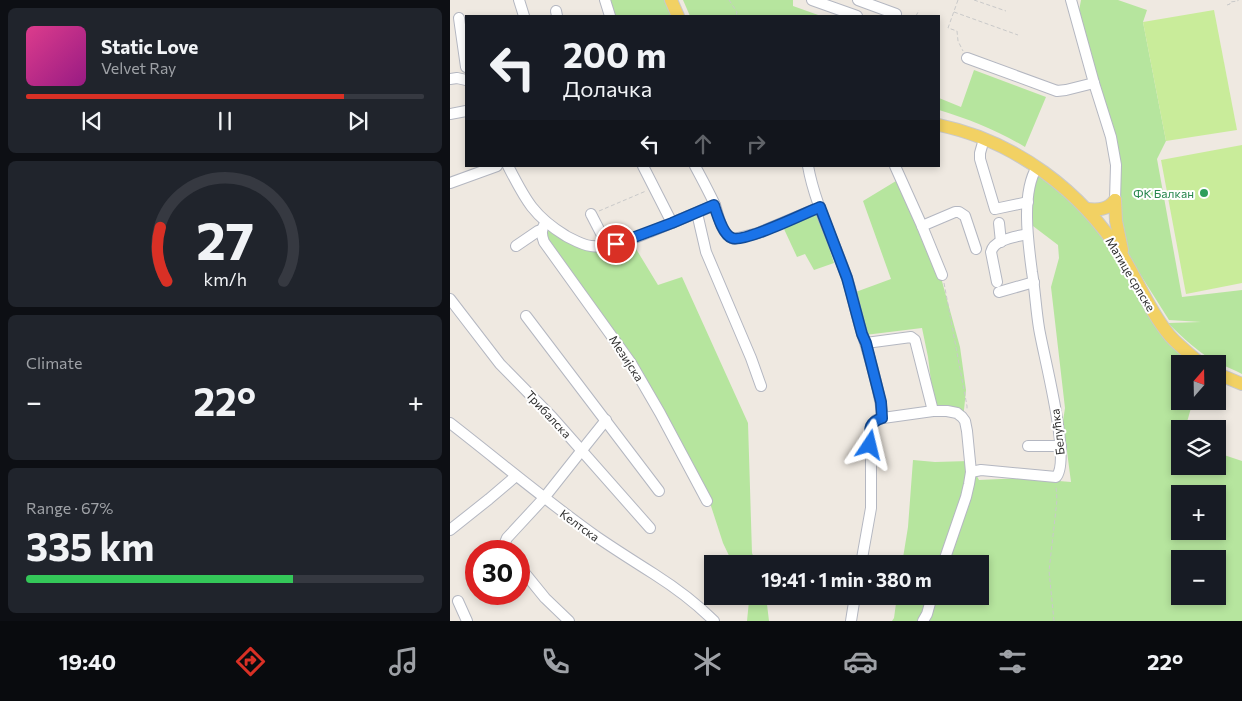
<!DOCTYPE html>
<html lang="en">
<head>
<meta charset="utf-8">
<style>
  :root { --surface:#171b24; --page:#20242c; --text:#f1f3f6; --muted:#9ea1a6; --line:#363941; --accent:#d93025 }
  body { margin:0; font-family:Commissioner,sans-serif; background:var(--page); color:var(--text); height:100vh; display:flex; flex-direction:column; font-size:19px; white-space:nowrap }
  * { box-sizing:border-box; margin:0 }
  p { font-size:16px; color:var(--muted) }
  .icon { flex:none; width:28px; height:28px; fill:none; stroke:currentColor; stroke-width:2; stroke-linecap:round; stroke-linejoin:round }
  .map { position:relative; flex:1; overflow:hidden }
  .sheet { display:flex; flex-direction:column; gap:8px; padding:8px; background:#0d0f14; width:450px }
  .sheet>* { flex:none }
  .guide { position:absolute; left:15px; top:15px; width:475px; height:152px; border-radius:0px; box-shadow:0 2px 8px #0003; background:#171b24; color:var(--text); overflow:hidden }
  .needle { width:32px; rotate:20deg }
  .controls { position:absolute; left:721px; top:355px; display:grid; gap:10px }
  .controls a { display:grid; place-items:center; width:55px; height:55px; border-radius:0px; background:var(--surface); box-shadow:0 2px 8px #0003; font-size:25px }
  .speed { position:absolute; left:15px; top:540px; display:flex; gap:10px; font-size:25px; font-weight:700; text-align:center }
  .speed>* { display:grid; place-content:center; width:65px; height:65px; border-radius:50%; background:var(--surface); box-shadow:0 2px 8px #0003; line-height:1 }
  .speed .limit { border:8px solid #d22; background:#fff; color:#111 }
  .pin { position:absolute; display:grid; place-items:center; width:42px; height:42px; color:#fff; margin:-21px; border:2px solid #fff; border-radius:50%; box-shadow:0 1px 5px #0007 }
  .me { position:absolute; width:55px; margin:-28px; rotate:10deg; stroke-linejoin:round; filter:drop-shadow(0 0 4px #0008) }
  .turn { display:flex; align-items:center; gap:18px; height:105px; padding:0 15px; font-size:22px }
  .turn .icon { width:65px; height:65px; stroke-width:2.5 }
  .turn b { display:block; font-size:35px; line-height:42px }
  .lanes { display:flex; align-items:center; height:48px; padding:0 15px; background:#0003; justify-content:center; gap:25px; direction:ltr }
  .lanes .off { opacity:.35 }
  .big { font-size:38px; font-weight:700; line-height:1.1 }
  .sheet .tile { flex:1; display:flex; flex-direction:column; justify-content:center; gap:8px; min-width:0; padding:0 18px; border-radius:8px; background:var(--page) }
  .sheet .dial { align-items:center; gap:0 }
  .dial svg { height:130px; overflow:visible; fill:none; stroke:var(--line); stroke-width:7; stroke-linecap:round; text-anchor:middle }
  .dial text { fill:var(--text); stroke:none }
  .song { display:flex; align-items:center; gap:15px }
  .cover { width:60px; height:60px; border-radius:8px; background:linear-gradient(135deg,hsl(330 70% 55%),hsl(310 70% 35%)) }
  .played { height:5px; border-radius:2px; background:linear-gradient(90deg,var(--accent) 80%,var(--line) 80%) }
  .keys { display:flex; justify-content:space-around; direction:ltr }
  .heat { display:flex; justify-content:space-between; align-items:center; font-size:28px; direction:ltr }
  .charge { height:8px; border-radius:4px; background:linear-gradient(90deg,#34c759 67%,var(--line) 0) }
  .trip { position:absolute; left:254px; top:555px; width:285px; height:50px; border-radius:0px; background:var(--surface); box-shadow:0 2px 8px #0003; font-weight:700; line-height:50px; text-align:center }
  .menu { display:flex; height:80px; justify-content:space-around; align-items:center; background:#090b0e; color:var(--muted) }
  .menu .icon { width:35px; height:35px }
  .menu .on { color:var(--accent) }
  .menu b { font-size:22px; color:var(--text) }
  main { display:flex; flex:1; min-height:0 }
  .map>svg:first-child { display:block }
  .green { fill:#b6e59e; fill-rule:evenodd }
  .pitch { fill:#c9ec9a }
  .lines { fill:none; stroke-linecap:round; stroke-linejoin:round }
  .minor-casing { stroke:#b4b7c1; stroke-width:12 }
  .major-casing { stroke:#c9c9c9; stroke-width:14 }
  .path { stroke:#c9c9c9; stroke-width:1; stroke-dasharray:4 2.5; stroke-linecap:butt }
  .minor { stroke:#fff; stroke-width:10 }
  .major { stroke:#f2d163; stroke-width:12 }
  .route-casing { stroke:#114b97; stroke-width:12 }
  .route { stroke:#1a73e8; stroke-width:9 }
  .leisure-dot { fill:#2e9e5b; stroke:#fff; stroke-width:2 }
  .labels { text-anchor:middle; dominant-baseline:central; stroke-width:4; stroke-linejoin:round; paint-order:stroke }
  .leisure-label { font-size:12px; fill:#27864d; stroke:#fff; text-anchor:end }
  .street-label { font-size:12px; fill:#2e2e2e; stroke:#fff }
</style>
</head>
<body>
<main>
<section class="sheet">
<div class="tile">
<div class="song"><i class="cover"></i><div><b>Static Love</b><p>Velvet Ray</p></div></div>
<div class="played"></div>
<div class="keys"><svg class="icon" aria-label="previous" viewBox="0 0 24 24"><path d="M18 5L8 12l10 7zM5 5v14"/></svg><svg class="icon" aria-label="pause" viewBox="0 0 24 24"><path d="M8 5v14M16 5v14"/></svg><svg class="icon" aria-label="next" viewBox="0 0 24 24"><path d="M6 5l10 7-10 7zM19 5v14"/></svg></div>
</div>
<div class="tile dial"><svg viewBox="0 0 100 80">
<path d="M14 69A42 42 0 1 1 86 69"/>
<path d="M14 69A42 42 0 0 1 10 36" stroke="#d93025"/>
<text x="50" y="56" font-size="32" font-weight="700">27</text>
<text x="50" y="72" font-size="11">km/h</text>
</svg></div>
<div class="tile"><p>Climate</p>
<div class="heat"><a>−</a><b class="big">22°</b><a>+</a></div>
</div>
<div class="tile"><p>Range · 67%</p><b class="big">335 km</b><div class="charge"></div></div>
</section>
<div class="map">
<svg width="792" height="621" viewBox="0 0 792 621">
  <rect width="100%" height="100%" fill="#efe9e1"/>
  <g class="green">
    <polygon points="152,0 217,0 224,16 157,16"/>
    <polygon points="233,0 343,0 343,6 371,16 240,16"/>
    <path d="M631 0H668L697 10 693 22 716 141 707 159 732 297 792 290V374C785 370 777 367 770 364 751 355 733 338 718 323L751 322 719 320 678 255 664 199 665 149 629 11Z"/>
    <path d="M524 70 596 97 575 147C548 131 519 119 489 110V98L511 107Z"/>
    <path d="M585 169 616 194 647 228 698 306 751 364H730V401H743L735 429H730V466H768V453L792 461V621H442L444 618 447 596H530V564H452L458 527 463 460 485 462 519 461 529 480 573 478 621 482 613 421 615 408 601 287 609 258 608 245 583 226 581 192ZM730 494H768V531H730ZM730 559H768V596H730Z"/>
    <polygon points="446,181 490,274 510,347 516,390 513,420 504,412 484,405 478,357 472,328 415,335 403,293 441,279 413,201"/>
    <polygon points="367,210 384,263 364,270 355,254 347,257 334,229"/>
    <polygon points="96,222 135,245 180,239 208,285 232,277 298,423 302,553 306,564 283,564 273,543 260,503 192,381 92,236"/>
    <polygon points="297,596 316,596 319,621 297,621 299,601"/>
  </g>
  <g class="pitch">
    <polygon points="764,10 787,130 716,141 693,22"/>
    <polygon points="792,145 792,283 736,294 711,160"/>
  </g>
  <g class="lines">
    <g class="minor-casing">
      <g id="minor">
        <polyline points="69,0 74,16"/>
        <polyline points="155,0 160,16"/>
        <polyline points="362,0 407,16"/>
        <polyline points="408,0 446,14"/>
        <polyline points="621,0 644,83 661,137 666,165 665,200"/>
        <polyline points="106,11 107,16"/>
        <polyline points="9,18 16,67"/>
        <polyline points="517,58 607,91 616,90 644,83"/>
        <polyline points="0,79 7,78 16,80"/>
        <polyline points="0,114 16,111"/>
        <polyline points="534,139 530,153 530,159 545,209 578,202"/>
        <path d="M58 166C75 199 83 216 116 236 124 240 132 245 141 246 161 249 182 239 200 232 222 223 243 214 265 205"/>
        <polyline points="193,166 222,223"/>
        <path d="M245 166C252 179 259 192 265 205 269 217 271 234 284 239L308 233 370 207"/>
        <path d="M358 166C365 205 384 240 397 278 403 296 406 315 412 333 421 361 429 389 433 418"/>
        <polyline points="445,166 472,226 492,275"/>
        <polyline points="0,183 47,166"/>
        <polyline points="247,213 256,252 301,358 311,386"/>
        <polyline points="141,214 157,245"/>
        <path d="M96 222C91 229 91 234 94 242L181 363 210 413 257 501"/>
        <polyline points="549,223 551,242"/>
        <polyline points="472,226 505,212 509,212 515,216 526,249"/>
        <polyline points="66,246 88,231 91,230"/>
        <path d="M547 282 541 252C544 239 566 237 577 234"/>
        <polyline points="549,292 584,282"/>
        <polyline points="0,299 50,364 102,417 200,528"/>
        <polyline points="76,316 209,491"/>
        <polyline points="416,343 461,337 465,340 483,411"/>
        <path d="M0 423C49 461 96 501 147 537 166 550 185 562 204 574 226 588 246 603 264 621"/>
        <polyline points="578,446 611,446"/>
        <path d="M521 472 531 470 606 477C622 461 593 354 589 328 586 310 585 290 582 272 578 242 571 193 587 167"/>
        <polyline points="0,530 39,499 66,476"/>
        <polyline points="57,551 54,545 57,538 94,498 132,450 156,420"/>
        <polyline points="411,564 421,508 421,426 426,420 433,418 483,411 497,411 507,413 512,417 515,421 517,431 521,472 519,484 516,497 493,564"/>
        <polyline points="69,566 95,598 119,621"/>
        <polyline points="8,601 17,621"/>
        <polyline points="401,621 405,596"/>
        <polyline points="473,621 477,614 482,596"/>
      </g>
    </g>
    <g class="major-casing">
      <g id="major">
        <polyline points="221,0 228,16"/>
        <path d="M489 125C565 141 632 191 673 257 689 283 700 312 720 336 729 346 741 355 751 364"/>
        <polyline points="665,200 666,221 672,250"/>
        <path d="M637 209C648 210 658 210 665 200"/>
        <polyline points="768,374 792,384"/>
      </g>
    </g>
    <g class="path">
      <polyline points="279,0 287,12 286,16"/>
      <polyline points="508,0 498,28 507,31 508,41 513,51"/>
      <polyline points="524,0 556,11"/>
      <polyline points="777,5 780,4 780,2 788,1 788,0"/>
      <polyline points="504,12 568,35"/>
      <polyline points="466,16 469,10"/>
      <polyline points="149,211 196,191"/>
      <polyline points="494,283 517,406 517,410"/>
      <polyline points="604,621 599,571 607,500 606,486"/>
    </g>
    <use href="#minor" class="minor"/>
    <use href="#major" class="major"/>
  </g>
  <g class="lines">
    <g class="route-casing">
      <path id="route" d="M166 244 222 223 264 205C267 214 273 235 282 238 294 243 355 213 370 207L397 278 412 334 416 343 431 402 432 418C417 423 420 431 420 445"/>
    </g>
    <use href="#route" class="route"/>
  </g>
  <circle class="leisure-dot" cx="754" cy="193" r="5"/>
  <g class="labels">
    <g class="leisure-label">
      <text x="744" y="193">ФК Балкан</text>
    </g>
    <g class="street-label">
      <text transform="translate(681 274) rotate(59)">Матице српске</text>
      <text transform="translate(177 358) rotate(57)">Мезијска</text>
      <text transform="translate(99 414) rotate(47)">Трибалска</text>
      <text transform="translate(607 432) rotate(-97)">Белућка</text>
      <text transform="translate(130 525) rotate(36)">Келтска</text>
    </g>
  </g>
</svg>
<div class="controls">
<a><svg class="needle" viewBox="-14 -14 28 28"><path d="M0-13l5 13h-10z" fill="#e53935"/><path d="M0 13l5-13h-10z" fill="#9ea1a6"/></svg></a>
<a><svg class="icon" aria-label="layers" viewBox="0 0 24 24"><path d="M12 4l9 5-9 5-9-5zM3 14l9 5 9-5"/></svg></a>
<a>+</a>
<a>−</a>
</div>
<div class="speed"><div class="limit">30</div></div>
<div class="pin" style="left:166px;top:244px;background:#d93025"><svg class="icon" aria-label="arrive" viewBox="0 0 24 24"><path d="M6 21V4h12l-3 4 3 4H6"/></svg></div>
<svg class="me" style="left:420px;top:445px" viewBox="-20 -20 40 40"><path d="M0-17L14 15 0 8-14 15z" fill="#1a73e8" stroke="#fff" stroke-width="4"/></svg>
<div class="trip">19:41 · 1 min · 380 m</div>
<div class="guide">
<div class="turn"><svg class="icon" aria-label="left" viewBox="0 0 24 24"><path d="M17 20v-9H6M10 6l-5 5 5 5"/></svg><div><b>200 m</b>Долачка</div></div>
<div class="lanes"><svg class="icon" aria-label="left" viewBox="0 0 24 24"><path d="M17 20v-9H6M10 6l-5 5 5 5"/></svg><svg class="icon off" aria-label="ahead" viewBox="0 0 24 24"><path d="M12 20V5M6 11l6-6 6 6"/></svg><svg class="icon off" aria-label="right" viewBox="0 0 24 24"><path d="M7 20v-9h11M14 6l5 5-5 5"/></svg></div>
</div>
</div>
</main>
<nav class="menu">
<b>19:40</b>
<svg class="icon on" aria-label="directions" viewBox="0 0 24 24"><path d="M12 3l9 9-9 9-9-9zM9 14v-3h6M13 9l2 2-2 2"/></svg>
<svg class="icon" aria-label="music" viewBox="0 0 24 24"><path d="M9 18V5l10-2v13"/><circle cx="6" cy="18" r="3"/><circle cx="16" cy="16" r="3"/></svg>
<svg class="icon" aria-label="phone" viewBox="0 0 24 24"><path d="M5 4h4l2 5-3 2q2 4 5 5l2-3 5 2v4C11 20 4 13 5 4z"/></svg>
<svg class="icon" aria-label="climate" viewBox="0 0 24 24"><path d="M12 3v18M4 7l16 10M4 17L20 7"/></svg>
<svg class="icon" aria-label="car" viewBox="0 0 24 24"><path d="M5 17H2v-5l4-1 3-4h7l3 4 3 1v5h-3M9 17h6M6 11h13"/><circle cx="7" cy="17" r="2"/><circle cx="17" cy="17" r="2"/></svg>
<svg class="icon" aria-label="filters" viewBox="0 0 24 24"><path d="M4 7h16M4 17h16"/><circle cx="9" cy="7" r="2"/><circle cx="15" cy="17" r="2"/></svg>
<b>22°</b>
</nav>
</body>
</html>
